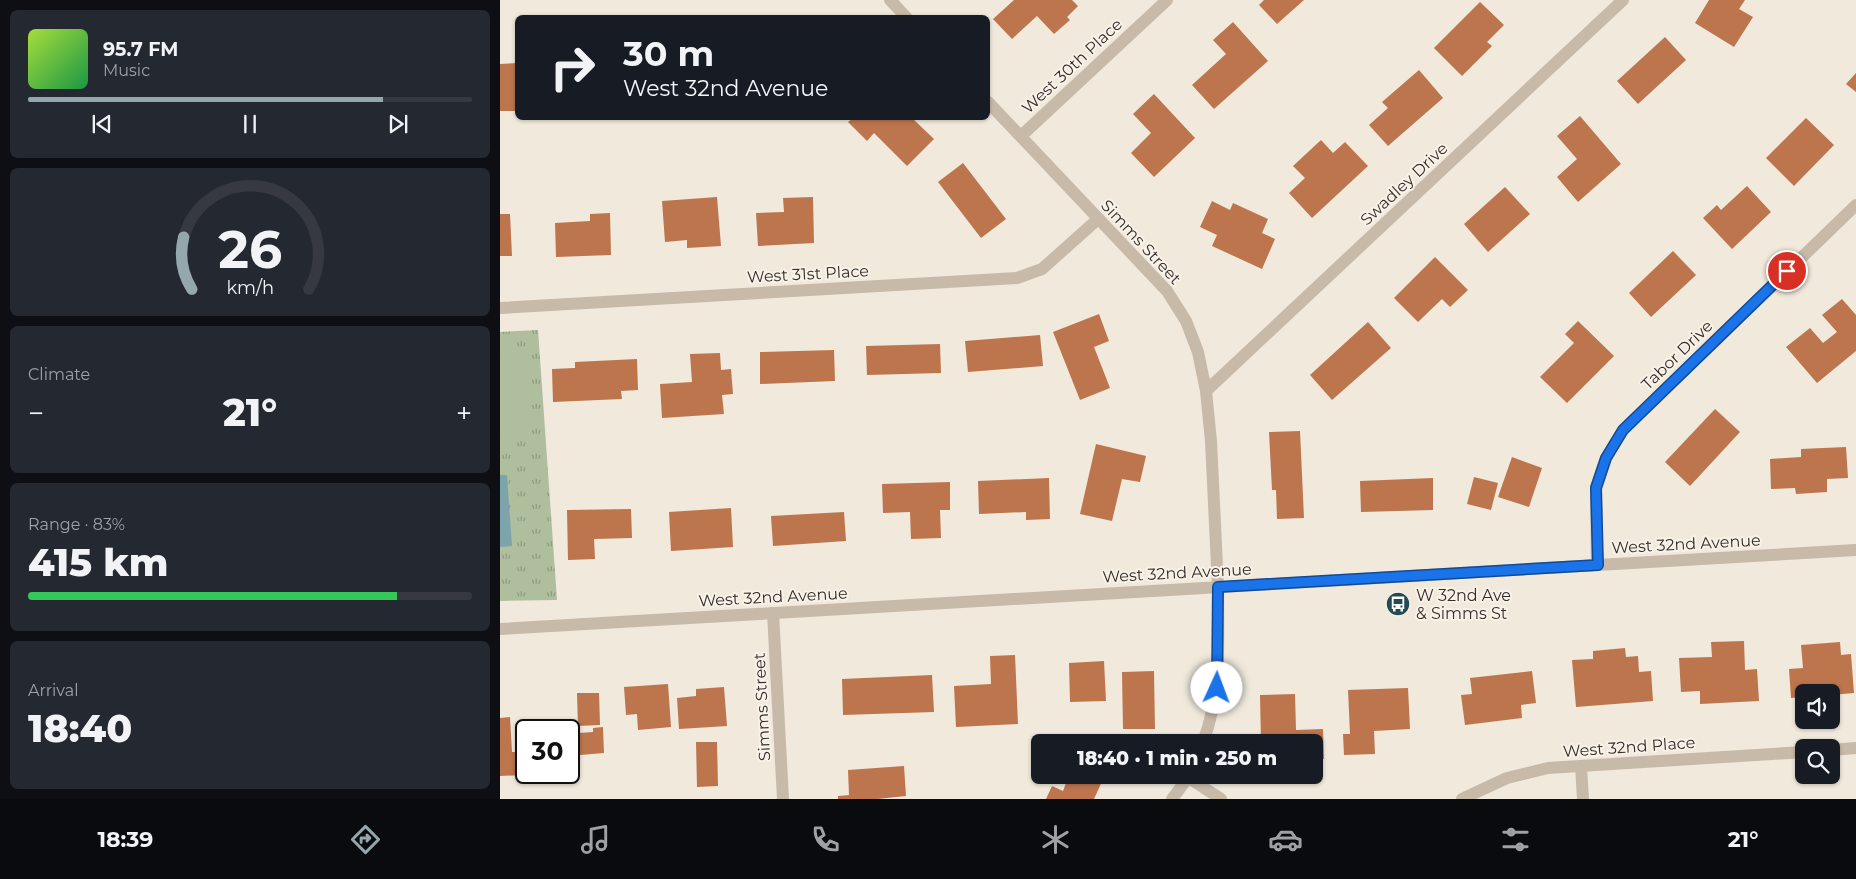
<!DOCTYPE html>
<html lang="en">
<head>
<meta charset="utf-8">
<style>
  :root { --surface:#171b24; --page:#242831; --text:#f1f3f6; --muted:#9ea1a6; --line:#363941; --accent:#93a7ad }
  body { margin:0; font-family:Montserrat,sans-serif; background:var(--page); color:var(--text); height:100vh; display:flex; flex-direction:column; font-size:19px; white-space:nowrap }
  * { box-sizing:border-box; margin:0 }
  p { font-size:16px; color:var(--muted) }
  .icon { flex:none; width:28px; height:28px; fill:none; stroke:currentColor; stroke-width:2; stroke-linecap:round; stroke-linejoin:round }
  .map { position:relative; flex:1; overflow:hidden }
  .side { display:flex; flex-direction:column; gap:10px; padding:10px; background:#0d0f14; width:500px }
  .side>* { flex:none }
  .banner { position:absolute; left:15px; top:15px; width:475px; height:105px; border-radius:8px; box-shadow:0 1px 4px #0004; background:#171b24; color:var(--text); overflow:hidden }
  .tools { position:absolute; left:1295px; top:684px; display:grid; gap:10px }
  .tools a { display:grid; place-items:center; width:45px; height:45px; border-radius:8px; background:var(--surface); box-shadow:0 1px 4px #0004; font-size:25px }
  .speed { position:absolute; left:15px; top:719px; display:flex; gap:10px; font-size:25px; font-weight:700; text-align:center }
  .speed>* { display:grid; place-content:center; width:65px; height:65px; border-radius:50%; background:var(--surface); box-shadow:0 1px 4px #0004; line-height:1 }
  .speed .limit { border:2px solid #111; border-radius:8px; background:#fff; color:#111 }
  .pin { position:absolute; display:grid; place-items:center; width:42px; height:42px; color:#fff; margin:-21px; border:2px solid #fff; border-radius:50%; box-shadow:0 1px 5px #0007 }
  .me { position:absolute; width:55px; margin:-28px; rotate:2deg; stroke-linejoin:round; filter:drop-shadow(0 0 4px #0008) }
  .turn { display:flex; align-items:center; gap:18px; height:105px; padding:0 25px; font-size:22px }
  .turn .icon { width:65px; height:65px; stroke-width:2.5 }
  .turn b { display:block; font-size:35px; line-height:42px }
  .big { font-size:38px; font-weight:800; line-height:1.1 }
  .side .tile { flex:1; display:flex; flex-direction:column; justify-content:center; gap:8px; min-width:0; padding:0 18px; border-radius:8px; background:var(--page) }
  .side .dial { align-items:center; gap:0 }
  .dial svg { height:130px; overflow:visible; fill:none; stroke:var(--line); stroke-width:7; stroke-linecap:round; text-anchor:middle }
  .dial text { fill:var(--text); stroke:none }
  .song { display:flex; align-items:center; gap:15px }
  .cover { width:60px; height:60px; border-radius:8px; background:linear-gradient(135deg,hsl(80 70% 55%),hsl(140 70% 35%)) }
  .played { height:5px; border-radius:2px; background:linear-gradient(90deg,var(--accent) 80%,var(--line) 80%) }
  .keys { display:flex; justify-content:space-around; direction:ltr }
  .heat { display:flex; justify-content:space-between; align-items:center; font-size:28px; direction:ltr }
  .charge { height:8px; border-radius:4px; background:linear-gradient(90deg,#34c759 83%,var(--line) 0) }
  .trip { position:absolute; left:531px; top:734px; width:292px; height:50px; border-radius:8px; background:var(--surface); box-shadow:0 1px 4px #0004; font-weight:800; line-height:50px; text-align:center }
  .menu { display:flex; height:80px; justify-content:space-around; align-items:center; background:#090b0e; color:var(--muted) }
  .menu .icon { width:35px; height:35px }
  .menu .current { color:var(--accent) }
  .menu b { font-size:22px; color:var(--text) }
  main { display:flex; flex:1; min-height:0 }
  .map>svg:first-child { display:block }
  .park { fill:url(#park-tufts) }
  .pitch { fill:#afbe9d }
  .water { fill:#7da4ab }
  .building { fill:#bd754d }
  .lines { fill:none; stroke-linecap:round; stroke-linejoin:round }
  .minor { stroke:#c7baa9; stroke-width:12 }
  .tertiary { stroke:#c7baa9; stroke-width:12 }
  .route-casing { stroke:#114b97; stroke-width:12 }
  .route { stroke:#1a73e8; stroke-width:9 }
  .labels { text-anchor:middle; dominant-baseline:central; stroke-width:4; stroke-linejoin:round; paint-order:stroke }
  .street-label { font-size:16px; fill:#352d28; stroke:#f8f2e8 }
  .poi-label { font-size:16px; fill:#352d28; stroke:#f8f2e8; text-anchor:start }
</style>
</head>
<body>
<main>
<section class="side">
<div class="tile">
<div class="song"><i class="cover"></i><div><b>95.7 FM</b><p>Music</p></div></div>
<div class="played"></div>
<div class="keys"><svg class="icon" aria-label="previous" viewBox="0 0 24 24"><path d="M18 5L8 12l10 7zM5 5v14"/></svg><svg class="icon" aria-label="pause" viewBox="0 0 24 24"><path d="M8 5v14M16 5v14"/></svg><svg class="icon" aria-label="next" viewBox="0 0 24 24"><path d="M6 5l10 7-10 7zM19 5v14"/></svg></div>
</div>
<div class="tile dial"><svg viewBox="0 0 100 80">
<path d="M14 69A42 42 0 1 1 86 69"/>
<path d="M14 69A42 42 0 0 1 9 37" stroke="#93a7ad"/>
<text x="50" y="56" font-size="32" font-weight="700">26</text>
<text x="50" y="72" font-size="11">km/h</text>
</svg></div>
<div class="tile"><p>Climate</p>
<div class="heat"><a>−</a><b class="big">21°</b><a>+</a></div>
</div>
<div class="tile"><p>Range · 83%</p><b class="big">415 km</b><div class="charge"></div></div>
<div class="tile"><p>Arrival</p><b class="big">18:40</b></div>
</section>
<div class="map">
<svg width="1356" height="799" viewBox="0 0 1356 799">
  <defs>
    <pattern id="park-tufts" width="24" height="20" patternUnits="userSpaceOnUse" patternTransform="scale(1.25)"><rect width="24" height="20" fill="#afbe9d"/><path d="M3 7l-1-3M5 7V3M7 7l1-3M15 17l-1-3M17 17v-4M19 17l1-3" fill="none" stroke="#8f9b80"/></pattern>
  </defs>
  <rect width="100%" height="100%" fill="#f0e9dc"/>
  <polygon class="park" points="38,330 57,600 0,601 0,332"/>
  <polygon class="pitch" points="24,352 30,435 0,437 0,354"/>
  <polygon class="water" points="0,475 7,475 12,546 0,547"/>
  <g class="building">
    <polygon points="514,0 572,0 578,6 567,17 570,20 554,34 537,16 512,39 493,19"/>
    <polygon points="764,0 804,0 777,24 759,5"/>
    <polygon points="1209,0 1245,0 1239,9 1253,17 1234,47 1195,23"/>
    <polygon points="980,2 1004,25 987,42 992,46 962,76 934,48"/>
    <polygon points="733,22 768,61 714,109 692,85 726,54 713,40"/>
    <polygon points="1165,37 1186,60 1138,104 1117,81"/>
    <polygon points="18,63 18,111 0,111 0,64"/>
    <polygon points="919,70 943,98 888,146 869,125 888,108 882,102"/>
    <polygon points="1356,73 1356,92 1346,84"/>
    <polygon points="654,94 695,138 654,177 631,153 651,133 633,114"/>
    <polygon points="1080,116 1121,164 1078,202 1057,177 1077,159 1057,136"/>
    <polygon points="353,118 412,118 434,139 407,166 374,133 367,141 348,122"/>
    <polygon points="1306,118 1334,145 1294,186 1266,158"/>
    <polygon points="821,140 833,153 845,142 868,166 812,218 789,193 805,178 793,166"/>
    <polygon points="463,163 506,219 481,238 438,182"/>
    <polygon points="1247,186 1271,212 1232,249 1203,218 1217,205 1221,210"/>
    <polygon points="1005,187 1030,214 988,252 964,224"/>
    <polygon points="217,197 221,246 187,248 187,240 165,242 162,201"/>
    <polygon points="313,197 314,243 258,246 256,213 284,212 283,198"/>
    <polygon points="712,201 730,210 733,203 768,219 762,233 775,239 762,269 712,246 717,235 700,227"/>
    <polygon points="110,213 111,255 56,257 55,223 90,221 90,214"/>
    <polygon points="0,214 10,214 12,256 0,256"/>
    <polygon points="1173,251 1196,275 1151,317 1129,293"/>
    <polygon points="935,257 968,290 950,307 942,299 918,322 894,298"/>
    <polygon points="1342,299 1356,315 1356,351 1317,383 1286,347 1310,328 1323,343 1337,332 1322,315"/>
    <polygon points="599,314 609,341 594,347 610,388 580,400 553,332"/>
    <polygon points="1078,321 1114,356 1067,403 1040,377 1074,343 1065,334"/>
    <polygon points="868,322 891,348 832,400 810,375"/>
    <polygon points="540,335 543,366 468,372 465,341"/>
    <polygon points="440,344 441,373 367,375 366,346"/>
    <polygon points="334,350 335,381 260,384 260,352"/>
    <polygon points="220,353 221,370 231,369 233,394 222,395 224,414 162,418 160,384 192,382 190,354"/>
    <polygon points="137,359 138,390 121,391 122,399 53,402 52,369 75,368 75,362"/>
    <polygon points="1215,409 1240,432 1190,486 1165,462"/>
    <polygon points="800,431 804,518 777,519 776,490 772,490 769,432"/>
    <polygon points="596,444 646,456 640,482 622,479 612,521 580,514"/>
    <polygon points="1346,447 1348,478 1327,479 1327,492 1296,494 1295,488 1271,489 1270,459 1301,457 1301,449"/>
    <polygon points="1012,457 1042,468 1029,507 998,497"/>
    <polygon points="974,477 998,483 991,510 967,504"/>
    <polygon points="549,478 550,519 526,520 526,512 479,514 478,481"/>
    <polygon points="933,478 933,510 861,512 860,481"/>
    <polygon points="450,482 450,510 440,510 441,538 411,539 410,512 383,513 382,484"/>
    <polygon points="231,508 233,547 171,551 169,512"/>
    <polygon points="131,509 132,538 94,539 95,559 68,560 67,510"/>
    <polygon points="344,512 346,541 273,546 271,516"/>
    <polygon points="1244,641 1245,670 1257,669 1259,701 1200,704 1200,691 1181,692 1179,658 1212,657 1211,642"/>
    <polygon points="1340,642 1341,655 1351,654 1354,693 1331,695 1331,692 1304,692 1304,697 1291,698 1289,669 1303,668 1301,645"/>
    <polygon points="1125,648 1126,657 1138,656 1139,672 1151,671 1153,701 1076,707 1072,660 1093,659 1093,651"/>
    <polygon points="515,655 518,724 456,727 454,686 491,684 490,656"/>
    <polygon points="604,661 606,701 570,702 569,663"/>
    <polygon points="654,671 655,729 623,729 622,672"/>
    <polygon points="1032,671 1036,703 1021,705 1022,718 965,725 961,695 972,694 970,678"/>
    <polygon points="432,675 434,712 343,715 342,679"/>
    <polygon points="168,684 171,727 138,730 137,714 126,715 124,687"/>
    <polygon points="224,687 227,726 179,729 177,698 196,696 196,689"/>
    <polygon points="908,688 910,729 874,731 875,754 844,755 843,734 850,734 848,690"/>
    <polygon points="77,693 99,693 100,725 78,726"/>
    <polygon points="795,694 796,730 823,729 824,759 815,760 815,742 761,742 760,695"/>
    <polygon points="10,717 12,752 23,752 24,775 0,776 0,718"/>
    <polygon points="103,727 104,753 80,755 79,733 93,732 93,728"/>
    <polygon points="196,742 217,742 218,786 197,787"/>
    <polygon points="404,766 406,796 377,799 338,799 338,796 349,795 348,770"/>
    <polygon points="569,775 600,775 604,777 594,799 546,799 552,786 563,791"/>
  </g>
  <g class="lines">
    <g class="minor">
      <polyline points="521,136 667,0"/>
      <polyline points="0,308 517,278 542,269 598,219"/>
      <polyline points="706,391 1123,0"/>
      <polyline points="1097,565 1096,487 1106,458 1123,430 1356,205"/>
      <polyline points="273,613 283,799"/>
      <path d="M703 742C722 693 718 639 718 587"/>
      <polyline points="1331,750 1356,748"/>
      <polyline points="1081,766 1083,799"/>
      <polyline points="689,778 721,799"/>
      <polyline points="672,799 690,775"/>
      <polyline points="962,799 1007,778 1048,768 1304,752"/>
    </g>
    <g class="tertiary">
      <polyline points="390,0 407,18"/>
      <polyline points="488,102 667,291 686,321 698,352 706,391 711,441 718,587"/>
      <polyline points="0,629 1356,550"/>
    </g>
  </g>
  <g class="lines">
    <g class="route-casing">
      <polyline id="route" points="717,688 718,587 1098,565 1096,488 1106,458 1123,430 1287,271"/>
    </g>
    <use href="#route" class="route"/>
  </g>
  <defs>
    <g id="bus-disc" transform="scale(1.25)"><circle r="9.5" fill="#214a53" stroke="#f8f2e8"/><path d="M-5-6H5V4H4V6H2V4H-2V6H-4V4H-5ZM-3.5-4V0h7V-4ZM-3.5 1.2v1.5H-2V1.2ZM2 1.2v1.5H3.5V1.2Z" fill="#fff"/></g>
  </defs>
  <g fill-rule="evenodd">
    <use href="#bus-disc" x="898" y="604"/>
  </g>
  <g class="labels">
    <g class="street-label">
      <text transform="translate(572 66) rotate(-43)">West 30th Place</text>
      <text transform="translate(904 184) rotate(-43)">Swadley Drive</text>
      <text transform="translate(641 242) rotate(47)">Simms Street</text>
      <text transform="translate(308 274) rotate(-3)">West 31st Place</text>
      <text transform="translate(1177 355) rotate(-44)">Tabor Drive</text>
      <text transform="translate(1186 544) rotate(-3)">West 32nd Avenue</text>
      <text transform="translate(677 573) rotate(-3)">West 32nd Avenue</text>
      <text transform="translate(273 597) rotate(-3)">West 32nd Avenue</text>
      <text transform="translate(262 707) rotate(-93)">Simms Street</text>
      <text transform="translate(1129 747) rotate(-4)">West 32nd Place</text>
    </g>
    <g class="poi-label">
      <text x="916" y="595">W 32nd Ave<tspan x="916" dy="18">&amp; Simms St</tspan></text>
    </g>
  </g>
</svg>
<div class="tools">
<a><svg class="icon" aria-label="sound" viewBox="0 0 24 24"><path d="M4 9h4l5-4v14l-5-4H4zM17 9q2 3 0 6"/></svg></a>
<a><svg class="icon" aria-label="search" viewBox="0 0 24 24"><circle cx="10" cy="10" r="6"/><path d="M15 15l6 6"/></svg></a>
</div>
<div class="speed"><div class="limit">30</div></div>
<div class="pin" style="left:1287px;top:271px;background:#d93025"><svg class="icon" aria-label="arrive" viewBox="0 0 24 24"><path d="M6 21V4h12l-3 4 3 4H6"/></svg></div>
<svg class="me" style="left:717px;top:688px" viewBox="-20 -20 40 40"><circle r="19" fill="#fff"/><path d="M0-13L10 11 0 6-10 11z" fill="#1a73e8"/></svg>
<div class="trip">18:40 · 1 min · 250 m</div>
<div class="banner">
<div class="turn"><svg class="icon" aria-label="right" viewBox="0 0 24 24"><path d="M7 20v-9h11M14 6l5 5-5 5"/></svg><div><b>30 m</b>West 32nd Avenue</div></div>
</div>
</div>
</main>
<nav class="menu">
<b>18:39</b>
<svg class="icon current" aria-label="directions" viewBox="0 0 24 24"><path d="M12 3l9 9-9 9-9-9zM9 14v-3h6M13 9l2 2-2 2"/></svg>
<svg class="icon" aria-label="music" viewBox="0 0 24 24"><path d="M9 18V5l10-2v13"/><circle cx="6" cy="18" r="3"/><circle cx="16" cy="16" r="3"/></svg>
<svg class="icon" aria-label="phone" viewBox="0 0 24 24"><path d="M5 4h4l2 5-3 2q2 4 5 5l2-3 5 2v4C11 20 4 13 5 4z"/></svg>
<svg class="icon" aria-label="climate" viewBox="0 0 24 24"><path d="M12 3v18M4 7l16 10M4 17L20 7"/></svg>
<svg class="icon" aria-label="car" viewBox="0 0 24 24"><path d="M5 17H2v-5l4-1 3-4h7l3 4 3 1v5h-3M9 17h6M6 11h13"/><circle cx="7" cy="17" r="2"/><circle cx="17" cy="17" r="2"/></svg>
<svg class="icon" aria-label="filters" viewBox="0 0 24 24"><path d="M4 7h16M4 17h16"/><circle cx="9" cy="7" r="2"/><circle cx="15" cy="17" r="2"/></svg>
<b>21°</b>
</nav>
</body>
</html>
